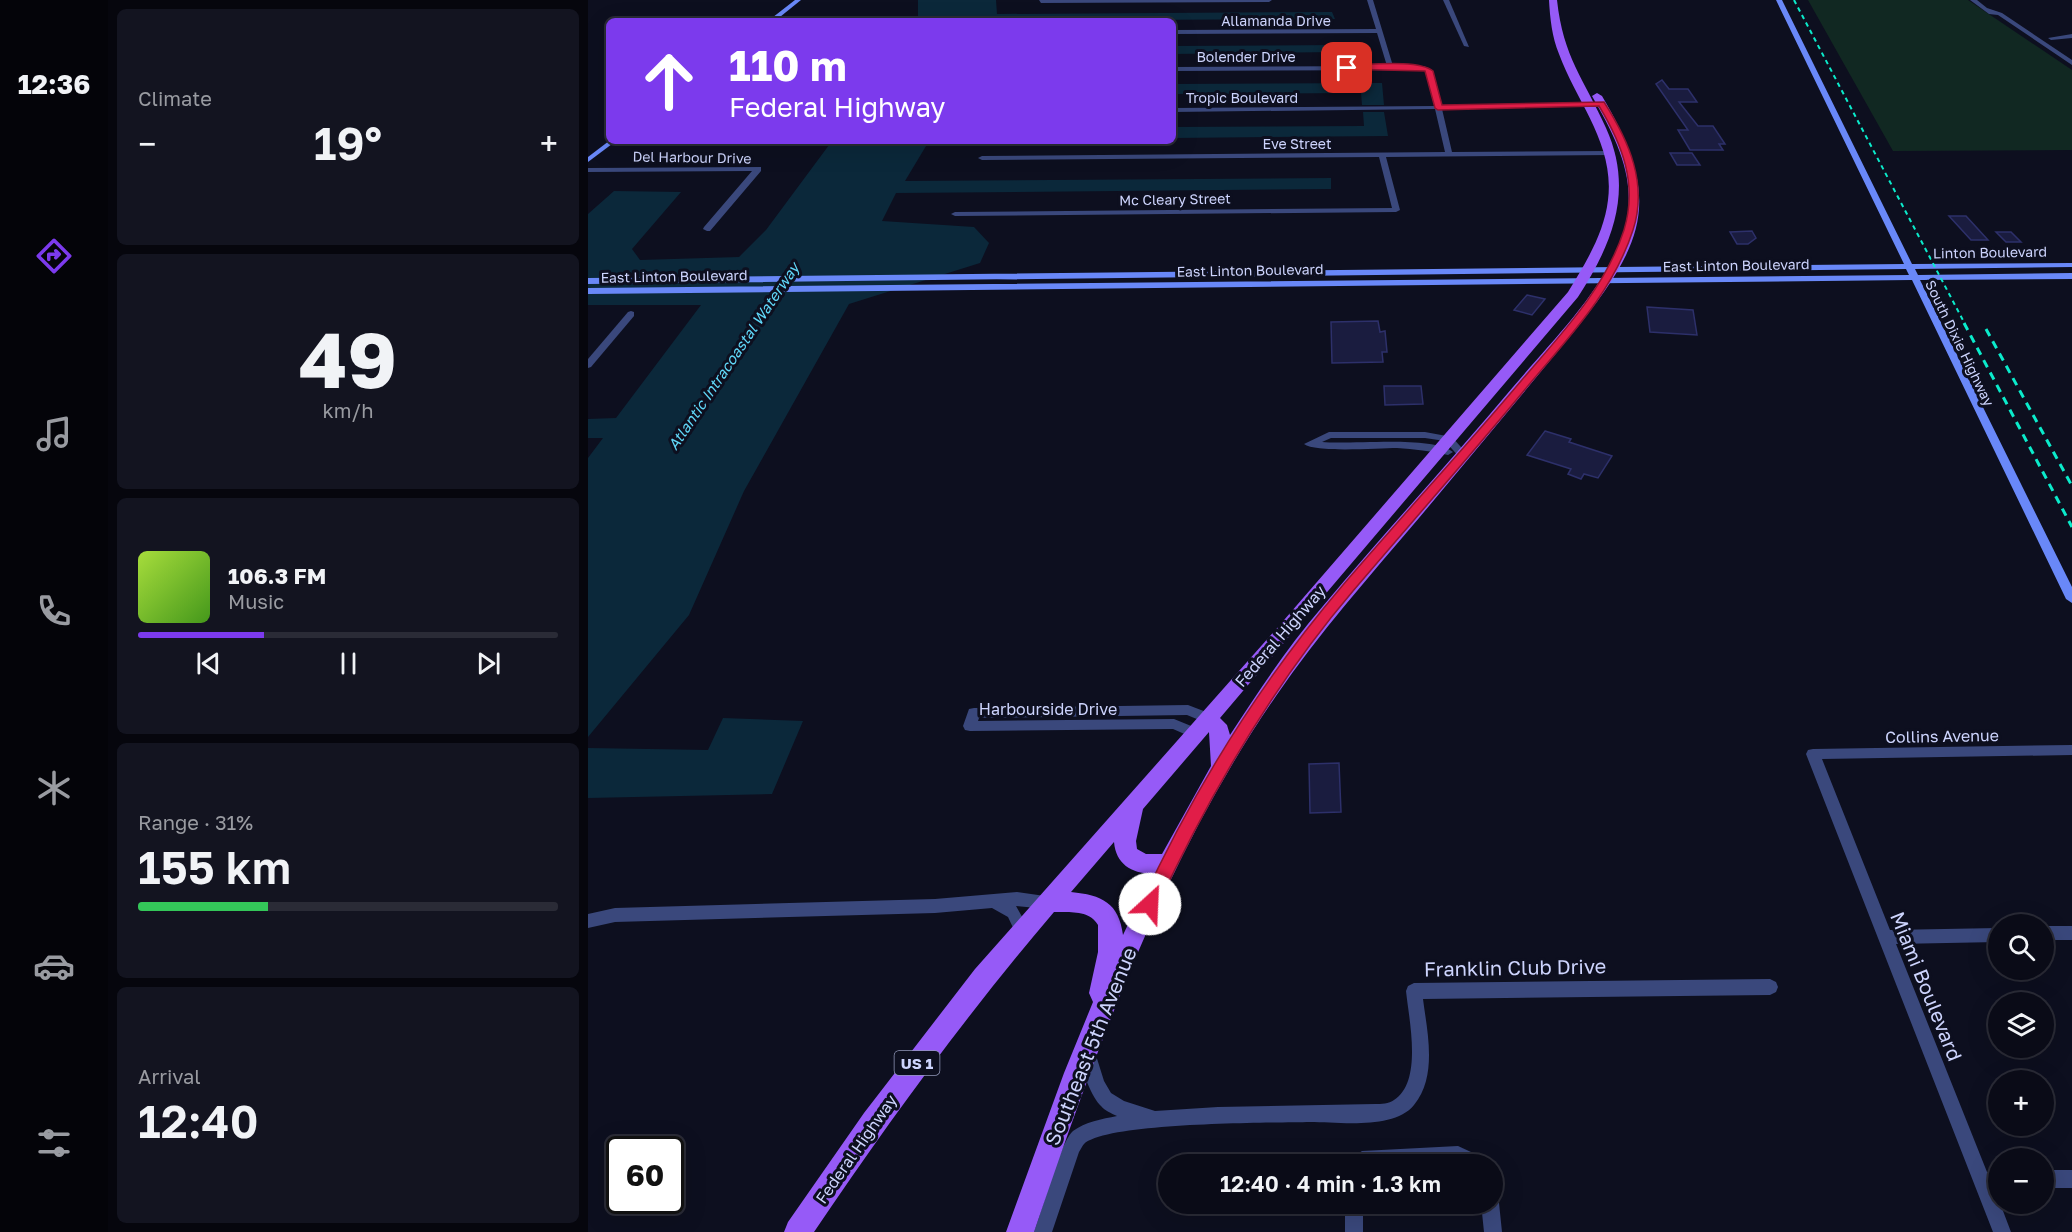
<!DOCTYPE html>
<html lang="en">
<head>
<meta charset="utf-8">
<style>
  :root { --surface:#0a0b17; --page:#131420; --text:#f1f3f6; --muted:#999ba1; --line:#2a2b36; --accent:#7c3aed }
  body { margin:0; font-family:"Golos Text",sans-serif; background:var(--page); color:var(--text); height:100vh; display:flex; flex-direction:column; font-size:22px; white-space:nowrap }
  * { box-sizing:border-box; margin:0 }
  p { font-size:20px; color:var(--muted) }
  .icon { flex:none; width:33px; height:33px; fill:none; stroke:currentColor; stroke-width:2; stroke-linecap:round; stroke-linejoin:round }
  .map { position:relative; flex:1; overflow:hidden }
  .drawer { display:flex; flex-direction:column; gap:9px; padding:9px; background:#06060d; width:480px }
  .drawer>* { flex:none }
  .guide { position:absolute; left:18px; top:18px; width:570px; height:126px; border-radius:9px; box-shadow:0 6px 24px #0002,0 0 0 2px var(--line); background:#7c3aed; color:#fff; overflow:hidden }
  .controls { position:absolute; left:1400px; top:914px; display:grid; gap:12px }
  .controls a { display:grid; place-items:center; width:66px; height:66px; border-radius:50%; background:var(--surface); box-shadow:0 6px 24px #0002,0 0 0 2px var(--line); font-size:30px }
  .speed { position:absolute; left:18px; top:1136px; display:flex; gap:12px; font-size:30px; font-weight:700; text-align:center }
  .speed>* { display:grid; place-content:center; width:78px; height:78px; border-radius:50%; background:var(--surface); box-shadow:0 6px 24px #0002,0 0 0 2px var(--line); line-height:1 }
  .speed .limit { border:3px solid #111; border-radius:9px; background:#fff; color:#111 }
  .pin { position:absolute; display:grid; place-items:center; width:51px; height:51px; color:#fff; margin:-26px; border-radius:12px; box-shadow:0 3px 9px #0006 }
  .me { position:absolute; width:66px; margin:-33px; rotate:25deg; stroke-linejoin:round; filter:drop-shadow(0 0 4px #0008) }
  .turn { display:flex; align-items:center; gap:21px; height:126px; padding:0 24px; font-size:27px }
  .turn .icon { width:78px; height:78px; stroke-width:2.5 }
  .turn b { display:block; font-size:42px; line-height:51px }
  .big { font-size:45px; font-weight:600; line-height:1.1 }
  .drawer .tile { flex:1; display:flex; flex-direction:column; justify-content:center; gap:9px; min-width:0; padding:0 21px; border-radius:9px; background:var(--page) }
  .drawer .dial { align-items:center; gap:0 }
  .dial b { font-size:78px; line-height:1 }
  .song { display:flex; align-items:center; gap:18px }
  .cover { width:72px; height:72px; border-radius:9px; background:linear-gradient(135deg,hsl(80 70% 55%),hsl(100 70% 35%)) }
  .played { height:6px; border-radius:3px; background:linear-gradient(90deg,var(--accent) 30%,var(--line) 30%) }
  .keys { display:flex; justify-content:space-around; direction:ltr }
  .heat { display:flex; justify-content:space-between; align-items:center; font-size:33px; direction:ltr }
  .charge { height:9px; border-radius:4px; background:linear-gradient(90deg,#34c759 31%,var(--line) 0) }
  .trip { position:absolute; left:570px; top:1154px; width:345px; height:60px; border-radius:30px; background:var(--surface); box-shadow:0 6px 24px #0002,0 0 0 2px var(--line); font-weight:600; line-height:60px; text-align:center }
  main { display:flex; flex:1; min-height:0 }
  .menu { display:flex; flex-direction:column; width:108px; justify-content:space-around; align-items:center; background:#040409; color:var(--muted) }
  .menu .icon { width:42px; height:42px }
  .menu .current { color:var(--accent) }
  .menu b { font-size:27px; color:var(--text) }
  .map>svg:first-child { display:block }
  .green { fill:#112822 }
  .water { fill:#0b283a }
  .building { fill:#1a1c3f; stroke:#2d306a; stroke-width:1.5 }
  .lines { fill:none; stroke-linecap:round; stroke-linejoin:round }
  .street { fill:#3a487c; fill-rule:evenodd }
  .secondary { fill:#6988f8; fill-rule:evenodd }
  .primary { fill:#965af7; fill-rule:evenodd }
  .rail-far1 { stroke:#0bebcb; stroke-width:2; stroke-dasharray:4.5 4; stroke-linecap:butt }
  .rail { stroke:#0bebcb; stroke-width:3; stroke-dasharray:8 6; stroke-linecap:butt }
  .route { fill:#e11d48; stroke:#92132f; stroke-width:1.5 }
  .labels { text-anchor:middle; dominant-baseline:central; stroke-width:6; stroke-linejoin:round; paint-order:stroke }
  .far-street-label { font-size:14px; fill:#cdd4fd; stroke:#0d0f1f }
  .far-water-label { font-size:15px; font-style:italic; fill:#60d7f8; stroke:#0d0f1f }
  .shield { fill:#0d0f1f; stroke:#9399ba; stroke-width:1.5 }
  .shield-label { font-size:15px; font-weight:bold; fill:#cdd4fd }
  .street-label { font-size:16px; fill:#cdd4fd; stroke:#0d0f1f }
  .near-street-label { font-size:20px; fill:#cdd4fd; stroke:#0d0f1f }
</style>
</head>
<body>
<main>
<nav class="menu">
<b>12:36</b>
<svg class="icon current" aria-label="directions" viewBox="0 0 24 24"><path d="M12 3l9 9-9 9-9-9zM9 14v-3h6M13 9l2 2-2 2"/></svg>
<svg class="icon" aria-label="music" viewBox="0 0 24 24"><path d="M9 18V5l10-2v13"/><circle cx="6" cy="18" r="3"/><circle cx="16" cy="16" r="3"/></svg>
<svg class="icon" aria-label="phone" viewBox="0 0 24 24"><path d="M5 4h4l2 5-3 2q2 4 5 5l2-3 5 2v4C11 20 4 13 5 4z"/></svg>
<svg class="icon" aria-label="climate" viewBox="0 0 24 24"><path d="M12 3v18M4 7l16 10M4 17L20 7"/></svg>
<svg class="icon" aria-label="car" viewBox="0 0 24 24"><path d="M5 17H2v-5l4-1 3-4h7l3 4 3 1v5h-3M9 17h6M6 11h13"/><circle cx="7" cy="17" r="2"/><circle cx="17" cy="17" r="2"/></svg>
<svg class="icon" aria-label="filters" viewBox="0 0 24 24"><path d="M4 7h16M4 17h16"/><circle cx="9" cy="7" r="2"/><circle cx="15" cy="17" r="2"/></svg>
</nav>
<section class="drawer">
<div class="tile"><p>Climate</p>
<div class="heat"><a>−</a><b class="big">19°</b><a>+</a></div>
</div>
<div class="tile dial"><b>49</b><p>km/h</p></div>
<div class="tile">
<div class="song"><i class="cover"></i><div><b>106.3 FM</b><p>Music</p></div></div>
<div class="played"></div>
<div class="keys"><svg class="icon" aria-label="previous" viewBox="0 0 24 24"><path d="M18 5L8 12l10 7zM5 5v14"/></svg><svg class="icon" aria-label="pause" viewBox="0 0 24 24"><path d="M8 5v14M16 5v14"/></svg><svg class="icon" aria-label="next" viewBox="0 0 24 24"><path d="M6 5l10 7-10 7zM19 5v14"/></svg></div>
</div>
<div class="tile"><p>Range · 31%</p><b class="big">155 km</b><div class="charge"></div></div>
<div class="tile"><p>Arrival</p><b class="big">12:40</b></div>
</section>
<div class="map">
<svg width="1484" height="1232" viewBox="0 0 1484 1232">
  <rect width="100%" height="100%" fill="#0d0f1f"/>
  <polygon class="green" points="1220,0 1380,0 1484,70 1484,150 1305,151"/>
  <g class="water">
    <polygon points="330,0 408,0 409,14 744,12 747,19 330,21"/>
    <polygon points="752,45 752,52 585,54 585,46"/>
    <polygon points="794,83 796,105 774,105 773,93 585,94 585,84"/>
    <polygon points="775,112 796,112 800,136 585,138 585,127 776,126"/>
    <polygon points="244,141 341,141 317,181 743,178 743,189 308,193 294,221 386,227 401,243 392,263 261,304 156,491 101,615 0,737 0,458 15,438 0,438 0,419 28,418 113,305 0,305 0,214 26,191 93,192 44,249 52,260 151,257 178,230"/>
    <polygon points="135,718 215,721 184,794 0,798 0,748 120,750"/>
  </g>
  <g class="building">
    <polygon points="1074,80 1081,89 1100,89 1109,102 1091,102 1110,126 1125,126 1137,144 1131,144 1135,150 1102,150 1090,130 1100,130 1068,84"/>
    <polygon points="1082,153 1104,153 1112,165 1089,165"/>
    <polygon points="1361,216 1378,216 1400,240 1383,240"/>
    <polygon points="1164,231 1168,238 1160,244 1149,244 1142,232"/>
    <polygon points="1408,232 1423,232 1433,242 1418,242"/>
    <polygon points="939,295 957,299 944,315 926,310"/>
    <polygon points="1059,307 1105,310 1109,335 1062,332"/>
    <polygon points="790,321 792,332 797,331 799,352 794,352 795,362 744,363 743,322"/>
    <polygon points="796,386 833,386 835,404 797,405"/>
    <polygon points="957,431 983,439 981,442 1024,456 1010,478 996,474 993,479 980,474 983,469 939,455"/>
    <polygon points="751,763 753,812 722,813 721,764"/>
  </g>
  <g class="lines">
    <g class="street">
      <polygon points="451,0 684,0 681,2 453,3"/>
      <polygon points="779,0 785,0 805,66 836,66 844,70 853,105 1013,102 1016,104 1013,106 854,109 864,152 1023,151 1027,153 1023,155 798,157 812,210 808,212 367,216 363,214 367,212 804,208 791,157 394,160 390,158 394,156 857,152 847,109 585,112 585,108 847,106 839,72 835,70 585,71 585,67 799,66 789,33 585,34 585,30 788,29"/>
      <polygon points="855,0 861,0 881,47 876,46"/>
      <polygon points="1382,0 1389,0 1399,8 1414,13 1484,60 1484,65 1410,15 1401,14"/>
      <polygon points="1484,34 1484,38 1463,40 1460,38"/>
      <polygon points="173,167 173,171 122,231 119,231 115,229 116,227 164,171 0,172 0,168"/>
      <polygon points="43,311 46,312 46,316 3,367 0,368 0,359 40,312"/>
      <path d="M741 432H837L864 437 881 456 876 459 872 458 857 441 837 438H743L734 442C764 445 843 435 865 452L860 455C843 451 826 449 809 448 790 448 728 453 716 444Z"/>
      <polygon points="600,705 626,715 628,719 626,723 621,724 599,715 391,718 390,721 586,719 613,730 615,734 613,738 608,739 585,729 382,731 377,730 375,726 381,709 386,708"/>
      <polygon points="1484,745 1484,755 1234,759 1302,930 1410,928 1410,942 1308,944 1399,1172 1410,1171 1410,1189 1406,1189 1410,1203 1412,1203 1423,1232 1405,1232 1218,754 1220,750 1225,749"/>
      <polygon points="429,892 464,897 467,902 464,907 459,909 428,906 442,931 439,936 434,938 429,936 420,917 404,908 347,913 27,922 0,928 0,914 27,908 347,899"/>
      <rect x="1455" y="926" width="29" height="14"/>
      <path d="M1182 979 1188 982 1190 987 1188 992 1182 995 835 999C839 1031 850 1076 826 1105 806 1130 751 1122 722 1122 683 1123 520 1122 496 1144 494 1146 493 1149 491 1152L464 1232H446C454 1212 472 1142 485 1131 497 1122 514 1119 529 1116 523 1113 517 1111 513 1106 503 1097 489 1062 494 1049L500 1047 506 1049 516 1081 523 1093 536 1101 567 1111 630 1107 787 1104C793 1104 801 1104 806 1100 835 1082 821 1020 818 991L820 986 826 983Z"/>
      <polygon points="870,1146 896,1158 899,1164 761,1164 764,1158 774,1151"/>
      <rect x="1455" y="1170" width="29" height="18"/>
      <polygon points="904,1195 908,1197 911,1203 914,1232 896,1232 893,1203 904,1203"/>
      <rect x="757" y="1203" width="18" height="29"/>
    </g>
    <g class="secondary">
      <polygon points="207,0 213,0 187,21 180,21"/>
      <polygon points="1188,0 1194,0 1324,264 1484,263 1484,267 1327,269 1330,275 1484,273 1484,279 1332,280 1484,587 1484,603 1478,599 1324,280 0,294 0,288 1321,275 1318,269 0,284 0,278 1316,264"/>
      <polygon points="21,141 28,141 0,162 0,157"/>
    </g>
    <path class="primary" d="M961 0H969C975 57 996 79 1018 128 1046 190 1025 243 990 297L632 718 639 725 642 735C671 691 700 646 735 606 797 532 863 461 925 387 966 338 1032 276 1040 211 1045 169 1024 131 1004 96L1009 93 1014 96C1076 201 1057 243 984 334 933 396 882 457 831 518 781 577 731 633 688 696 576 858 509 1047 446 1232H418L476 1073 505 1002 501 993 510 952V925C502 910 481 912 466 912 379 1014 301 1121 226 1232H196L200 1222 276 1113 387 969 690 627 980 292C997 264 1016 234 1020 200 1027 144 989 103 971 54 964 37 962 18 961 0ZM621 732 623 766 574 854H558L549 849 548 841 555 809ZM526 842C528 864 543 873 564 874L535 935C531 903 514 895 483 892Z"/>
    <polyline class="rail-far1" points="1206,0 1377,324"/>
    <g class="rail">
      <polyline points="1376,323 1484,527"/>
      <polyline points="1398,329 1484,486"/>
    </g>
  </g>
  <path class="route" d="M759 65C778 65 831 59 845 71L854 105 1016 102C1041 141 1060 184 1045 230 1025 292 980 338 939 387 882 456 823 523 765 591 684 686 620 797 568 909L562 912 556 909 553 904C605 791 674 680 755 585 814 516 875 450 933 381 973 334 1017 289 1036 230 1050 184 1034 144 1011 106L850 110 847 108 837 71 756 69Z"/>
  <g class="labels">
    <g class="far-street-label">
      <text x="688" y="20">Allamanda Drive</text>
      <text x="658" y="56">Bolender Drive</text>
      <text x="654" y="97">Tropic Boulevard</text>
      <text x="709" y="143">Eve Street</text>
      <text transform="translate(104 157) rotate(1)">Del Harbour Drive</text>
      <text transform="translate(587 199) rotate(-1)">Mc Cleary Street</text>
      <text transform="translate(1402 252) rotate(-1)">Linton Boulevard</text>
      <text transform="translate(1148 265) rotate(-1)">East Linton Boulevard</text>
      <text transform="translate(662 270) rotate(-1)">East Linton Boulevard</text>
      <text transform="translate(86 276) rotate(-1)">East Linton Boulevard</text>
      <text transform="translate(1372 343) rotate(64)">South Dixie Highway</text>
    </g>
    <g class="far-water-label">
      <text transform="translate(145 356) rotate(-56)">Atlantic Intracoastal Waterway</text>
    </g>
    <rect class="shield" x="306.5" y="1051" width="45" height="24" rx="4.5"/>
    <g class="shield-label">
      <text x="329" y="1063">US 1</text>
    </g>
    <g class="street-label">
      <text transform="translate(692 636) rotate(-49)">Federal Highway</text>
      <text x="460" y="709">Harbourside Drive</text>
      <text transform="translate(1354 736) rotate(-1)">Collins Avenue</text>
      <text transform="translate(268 1149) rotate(-55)">Federal Highway</text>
    </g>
    <g class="near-street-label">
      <text transform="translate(927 967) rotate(-1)">Franklin Club Drive</text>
      <text transform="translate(1339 986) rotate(68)">Miami Boulevard</text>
      <text transform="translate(502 1046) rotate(-68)">Southeast 5th Avenue</text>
    </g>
  </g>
</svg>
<div class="controls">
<a><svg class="icon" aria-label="search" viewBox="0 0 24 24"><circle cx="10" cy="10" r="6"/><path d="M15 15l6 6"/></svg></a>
<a><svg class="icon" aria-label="layers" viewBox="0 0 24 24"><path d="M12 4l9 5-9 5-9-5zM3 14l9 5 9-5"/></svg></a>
<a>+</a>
<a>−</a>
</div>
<div class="speed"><div class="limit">60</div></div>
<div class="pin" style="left:759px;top:68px;background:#d93025"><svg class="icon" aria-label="arrive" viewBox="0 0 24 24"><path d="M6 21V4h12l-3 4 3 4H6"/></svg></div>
<svg class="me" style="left:562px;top:904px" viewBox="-20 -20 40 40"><circle r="19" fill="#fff"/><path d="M0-13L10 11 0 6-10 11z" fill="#e11d48"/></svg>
<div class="trip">12:40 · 4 min · 1.3 km</div>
<div class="guide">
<div class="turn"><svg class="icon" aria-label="ahead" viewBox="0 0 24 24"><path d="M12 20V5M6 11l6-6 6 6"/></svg><div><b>110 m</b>Federal Highway</div></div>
</div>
</div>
</main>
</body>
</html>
